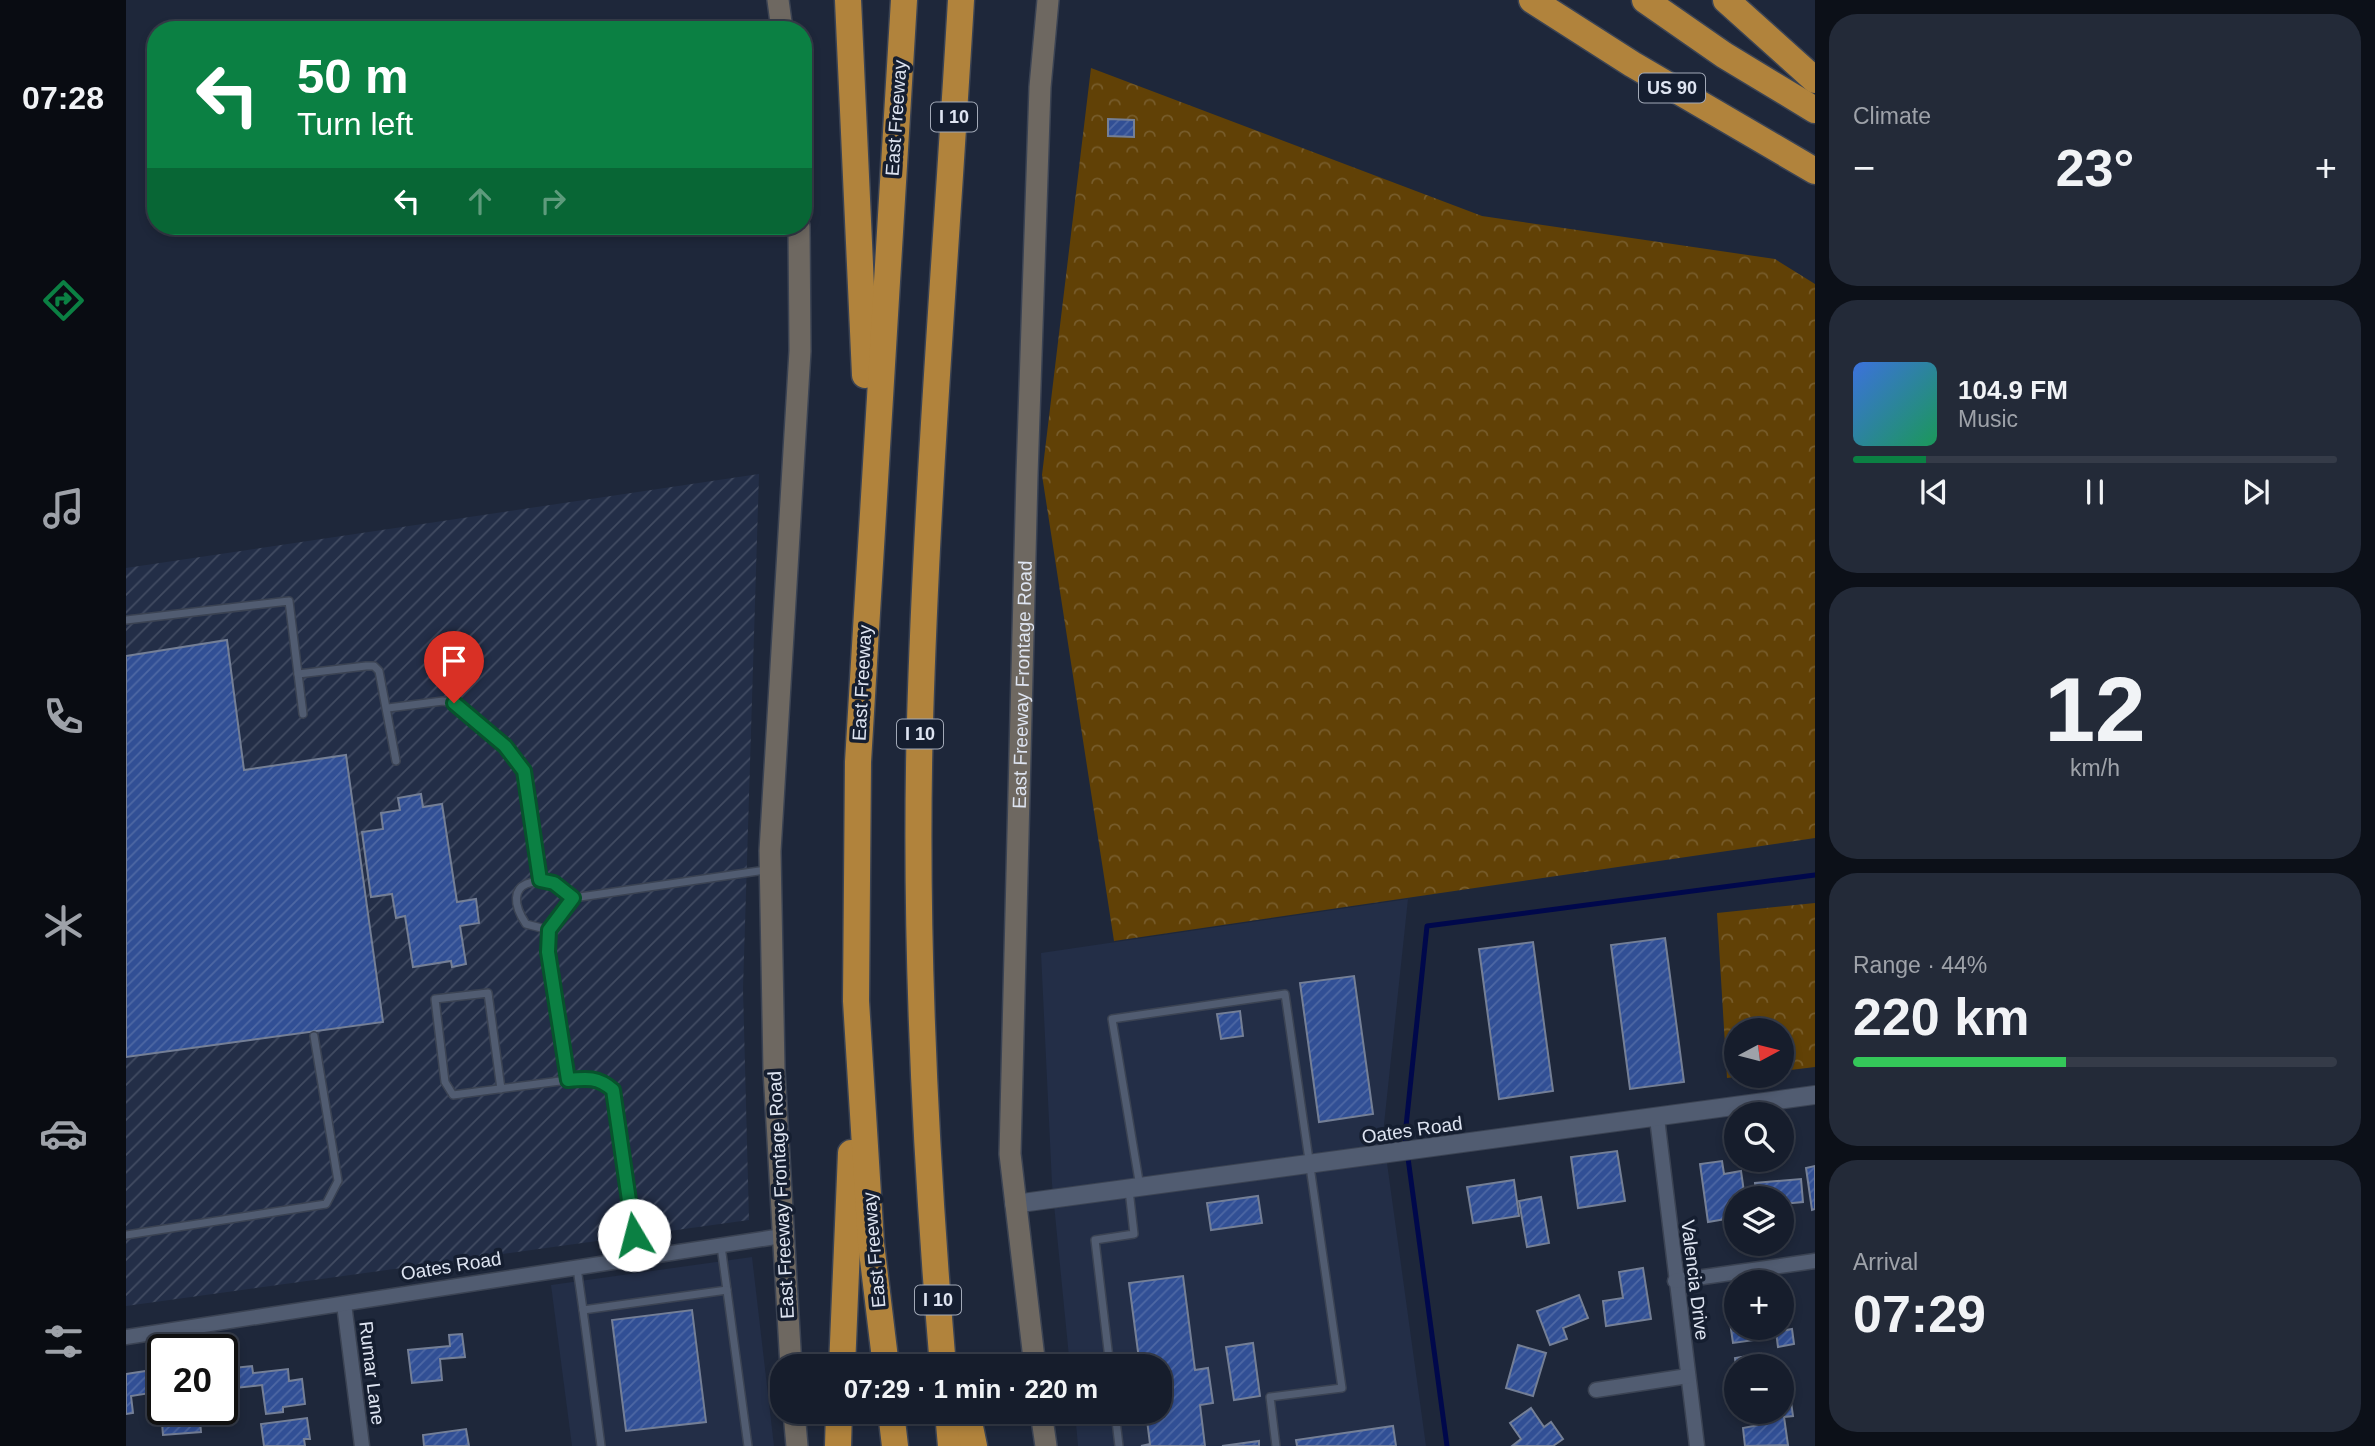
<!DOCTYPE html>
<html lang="en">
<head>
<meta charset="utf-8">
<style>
  :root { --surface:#161d2c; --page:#232a38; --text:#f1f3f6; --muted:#9ea2a9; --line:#353b48; --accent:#0b8043 }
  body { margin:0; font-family:Helvetica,sans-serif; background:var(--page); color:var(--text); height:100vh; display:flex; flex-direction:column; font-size:26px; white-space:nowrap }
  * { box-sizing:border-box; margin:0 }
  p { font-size:23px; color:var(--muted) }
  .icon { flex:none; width:38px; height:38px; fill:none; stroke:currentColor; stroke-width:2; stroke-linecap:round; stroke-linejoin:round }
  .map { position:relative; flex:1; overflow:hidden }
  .sheet { display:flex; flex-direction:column; gap:14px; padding:14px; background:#0c1018; width:560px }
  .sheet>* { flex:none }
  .hud { position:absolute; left:21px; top:21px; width:665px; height:214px; border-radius:28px; box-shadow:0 4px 10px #0003,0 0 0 2px var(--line); background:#0b8043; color:#fff; overflow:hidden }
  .needle { width:46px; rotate:83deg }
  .buttons { position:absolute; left:1598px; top:1018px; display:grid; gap:14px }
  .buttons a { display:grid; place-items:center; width:70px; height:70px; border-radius:50%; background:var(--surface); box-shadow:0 4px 10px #0003,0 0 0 2px var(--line); font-size:35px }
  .speed { position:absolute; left:21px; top:1334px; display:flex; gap:14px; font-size:35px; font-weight:700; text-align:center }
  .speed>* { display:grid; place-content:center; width:91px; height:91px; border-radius:50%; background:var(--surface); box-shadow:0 4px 10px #0003,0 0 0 2px var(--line); line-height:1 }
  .speed .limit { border:4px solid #111; border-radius:10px; background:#fff; color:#111 }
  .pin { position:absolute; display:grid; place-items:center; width:60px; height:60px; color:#fff; margin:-72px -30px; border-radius:50% 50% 50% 0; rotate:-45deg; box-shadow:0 0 7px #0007 }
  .pin .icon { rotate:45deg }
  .me { position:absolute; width:77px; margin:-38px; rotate:352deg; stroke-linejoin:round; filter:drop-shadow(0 0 5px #0008) }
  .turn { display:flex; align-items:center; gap:24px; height:147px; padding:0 35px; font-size:32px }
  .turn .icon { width:91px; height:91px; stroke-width:2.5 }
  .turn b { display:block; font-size:49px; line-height:60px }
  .lanes { display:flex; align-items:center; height:66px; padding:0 35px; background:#0003; justify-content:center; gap:35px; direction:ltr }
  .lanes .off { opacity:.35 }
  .big { font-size:52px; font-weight:700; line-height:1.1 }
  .sheet .card { flex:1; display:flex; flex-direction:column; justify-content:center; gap:10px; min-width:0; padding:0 24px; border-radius:28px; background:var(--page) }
  .sheet .dial { align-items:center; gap:0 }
  .dial b { font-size:91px; line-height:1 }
  .song { display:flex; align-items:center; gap:21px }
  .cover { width:84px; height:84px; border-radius:10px; background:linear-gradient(135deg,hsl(220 70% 55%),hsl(150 70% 35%)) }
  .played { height:7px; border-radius:4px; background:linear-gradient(90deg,var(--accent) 15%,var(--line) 15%) }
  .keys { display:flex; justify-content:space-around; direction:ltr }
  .heat { display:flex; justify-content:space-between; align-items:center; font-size:38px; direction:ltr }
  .charge { height:10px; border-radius:5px; background:linear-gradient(90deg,#34c759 44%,var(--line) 0) }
  .trip { position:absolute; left:644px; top:1354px; width:402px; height:70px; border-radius:28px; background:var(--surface); box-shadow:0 4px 10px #0003,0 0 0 2px var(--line); font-weight:700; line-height:70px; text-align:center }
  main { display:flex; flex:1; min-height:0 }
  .tab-bar { display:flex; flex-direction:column; width:126px; justify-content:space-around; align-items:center; background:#090c12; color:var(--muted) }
  .tab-bar .icon { width:49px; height:49px }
  .tab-bar .active { color:var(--accent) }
  .tab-bar b { font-size:32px; color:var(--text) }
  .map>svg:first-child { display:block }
  .built { fill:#232e47 }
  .industrial { fill:url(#industrial-furrows) }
  .forest { fill:url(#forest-crowns) }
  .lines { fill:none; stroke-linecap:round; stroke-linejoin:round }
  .stream { stroke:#00084b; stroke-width:5 }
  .building { fill:url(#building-hatch); stroke:#747f96; stroke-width:2 }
  .service-casing { stroke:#3b4353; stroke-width:10 }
  .minor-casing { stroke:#3b4353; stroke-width:17 }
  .tertiary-casing { stroke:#3b4353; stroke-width:20 }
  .secondary-casing { stroke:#3b4353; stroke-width:24 }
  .motorway-casing { stroke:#3b4353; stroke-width:29 }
  .service { stroke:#515c71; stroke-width:7 }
  .minor { stroke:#515c71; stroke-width:14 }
  .tertiary { stroke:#515c71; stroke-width:18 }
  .secondary { stroke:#6e6861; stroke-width:21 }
  .motorway { stroke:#b1833c; stroke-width:26 }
  .route-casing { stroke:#07532c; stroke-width:18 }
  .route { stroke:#0b8043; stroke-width:12 }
  .labels { text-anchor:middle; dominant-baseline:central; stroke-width:7; stroke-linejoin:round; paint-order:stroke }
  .shield { fill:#151e30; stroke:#a2a9b7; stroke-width:2 }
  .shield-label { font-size:18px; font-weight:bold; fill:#dee4f1 }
  .street-label { font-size:19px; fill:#dee4f1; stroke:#151e30 }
</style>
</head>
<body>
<main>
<nav class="tab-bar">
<b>07:28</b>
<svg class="icon active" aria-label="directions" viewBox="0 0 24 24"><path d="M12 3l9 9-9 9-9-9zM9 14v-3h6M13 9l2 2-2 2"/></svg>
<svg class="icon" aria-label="music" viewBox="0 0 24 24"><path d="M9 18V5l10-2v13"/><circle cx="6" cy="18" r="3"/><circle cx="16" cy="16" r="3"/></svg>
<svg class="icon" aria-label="phone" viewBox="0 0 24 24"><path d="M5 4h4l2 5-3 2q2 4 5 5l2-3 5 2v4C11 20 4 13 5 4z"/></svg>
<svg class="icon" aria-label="climate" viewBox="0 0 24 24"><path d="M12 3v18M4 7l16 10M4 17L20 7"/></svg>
<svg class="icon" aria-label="car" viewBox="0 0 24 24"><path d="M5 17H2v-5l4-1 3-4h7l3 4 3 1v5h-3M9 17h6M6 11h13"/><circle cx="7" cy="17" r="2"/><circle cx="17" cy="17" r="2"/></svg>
<svg class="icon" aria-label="filters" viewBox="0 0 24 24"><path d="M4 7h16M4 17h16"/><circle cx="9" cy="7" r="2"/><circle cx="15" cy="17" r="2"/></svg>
</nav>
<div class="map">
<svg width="1689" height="1446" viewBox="0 0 1689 1446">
  <defs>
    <pattern id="industrial-furrows" width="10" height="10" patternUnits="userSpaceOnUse" patternTransform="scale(1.75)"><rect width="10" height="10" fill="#232e47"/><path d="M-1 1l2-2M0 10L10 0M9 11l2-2" fill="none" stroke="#424c62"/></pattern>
    <pattern id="forest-crowns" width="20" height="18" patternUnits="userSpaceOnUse" patternTransform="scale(1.75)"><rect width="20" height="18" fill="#614106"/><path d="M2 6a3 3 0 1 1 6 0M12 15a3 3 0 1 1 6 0" fill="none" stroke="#775c2b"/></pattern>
    <pattern id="building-hatch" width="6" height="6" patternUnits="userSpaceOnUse" patternTransform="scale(1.75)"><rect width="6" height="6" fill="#314f95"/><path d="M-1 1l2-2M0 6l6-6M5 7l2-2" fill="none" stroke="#4e68a4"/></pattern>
  </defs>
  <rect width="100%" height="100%" fill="#1e273a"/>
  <g class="built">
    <polygon points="1282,899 1257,1134 1300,1446 952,1446 949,1412 1034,1412 1034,1367 944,1367 926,1184 915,953"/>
    <polygon points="626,1257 648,1446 446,1446 425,1285"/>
  </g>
  <polygon class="industrial" points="633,474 617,989 623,1220 0,1306 0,568"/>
  <g class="forest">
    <polygon points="965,68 1356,216 1649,259 1689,284 1689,838 988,941 916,475"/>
    <polygon points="1689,903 1689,1067 1656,1071 1656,1031 1610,1031 1610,1076 1617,1076 1601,1078 1591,913"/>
  </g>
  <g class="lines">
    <polyline class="stream" points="1321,1446 1279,1136 1301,926 1689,875"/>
  </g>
  <g class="building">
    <polygon points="982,119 1008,120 1008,137 982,136"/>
    <polygon points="101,640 118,770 220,755 257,1022 0,1057 0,656"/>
    <polygon points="295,794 297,807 316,804 331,902 350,899 353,923 334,926 340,964 326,967 325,961 287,967 279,916 270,918 266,894 245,897 236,832 257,829 255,813 274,810 272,798"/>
    <polygon points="1539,938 1558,1082 1504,1089 1485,945"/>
    <polygon points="1407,942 1427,1091 1373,1099 1353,949"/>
    <polygon points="1228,976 1247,1114 1193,1122 1174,983"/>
    <polygon points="1114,1011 1117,1036 1095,1039 1091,1014"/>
    <polygon points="1491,1151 1499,1201 1452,1208 1445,1157"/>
    <polygon points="1596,1161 1598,1174 1615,1171 1619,1199 1610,1199 1610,1209 1599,1211 1600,1219 1582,1222 1574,1164"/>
    <polygon points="1689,1166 1689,1209 1686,1210 1680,1168"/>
    <polygon points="1675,1179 1677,1202 1656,1204 1656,1199 1630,1199 1629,1183"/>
    <polygon points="1388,1180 1393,1216 1347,1223 1341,1187"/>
    <polygon points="1132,1196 1136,1223 1085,1230 1081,1203"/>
    <polygon points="1415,1197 1423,1243 1401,1247 1393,1201"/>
    <polygon points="1517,1268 1525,1319 1480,1326 1477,1301 1497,1298 1493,1272"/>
    <polygon points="1057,1276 1069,1370 1082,1368 1087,1403 1074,1405 1079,1446 1015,1446 1024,1444 1020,1412 1034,1412 1034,1367 1014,1367 1003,1283"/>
    <polygon points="1660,1293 1662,1311 1656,1312 1656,1294"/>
    <polygon points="1453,1295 1462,1318 1437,1328 1441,1339 1424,1345 1411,1311"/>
    <polygon points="1610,1300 1610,1328 1654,1329 1628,1332 1629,1340 1607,1343 1601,1302"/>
    <polygon points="566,1310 580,1422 500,1431 486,1320"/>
    <polygon points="1666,1329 1668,1344 1652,1347 1650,1332"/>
    <polygon points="336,1334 339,1357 314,1359 316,1380 286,1383 282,1350 324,1346 323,1335"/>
    <polygon points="1127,1343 1134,1396 1108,1400 1100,1347"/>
    <polygon points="1392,1345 1420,1353 1407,1396 1380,1388"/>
    <polygon points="1635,1354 1637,1367 1610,1367 1609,1358"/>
    <polygon points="126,1366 127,1373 162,1369 163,1381 176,1379 179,1404 157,1407 157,1412 140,1414 136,1385 100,1389 98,1369"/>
    <polygon points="33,1369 37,1391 5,1396 7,1413 0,1414 0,1374"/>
    <polygon points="1665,1402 1667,1416 1658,1417 1662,1445 1619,1446 1617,1428 1633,1425 1632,1412 1656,1412 1656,1403"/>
    <polygon points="1405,1408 1418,1427 1425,1422 1437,1439 1427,1446 1386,1446 1395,1439 1384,1423"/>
    <polygon points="73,1409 75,1432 37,1435 35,1411"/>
    <polygon points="181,1418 184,1439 178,1439 179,1446 138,1446 135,1424"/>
    <polygon points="1267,1426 1270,1446 1171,1446 1170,1440"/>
    <polygon points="340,1429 343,1446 298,1446 297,1435"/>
    <polygon points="1133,1441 1133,1446 1096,1446"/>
  </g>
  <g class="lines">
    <g class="service-casing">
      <g id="service">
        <polyline points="0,620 163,601 177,714"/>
        <polyline points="172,674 240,666 248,666 253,671 270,761"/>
        <polyline points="262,708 317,701 328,703 379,746 398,771 414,880"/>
        <path d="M423 930 400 924C371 881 414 869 447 898"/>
        <polyline points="375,1089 362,993 309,999 319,1082 327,1095 442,1080"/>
        <polyline points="1014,1187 986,1019 1159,994 1216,1388 1144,1397 1150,1446"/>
        <polyline points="0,1235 200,1204 212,1181 188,1036"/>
        <polyline points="595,1246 622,1446"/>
        <path d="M511 1259 487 1090C472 1077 461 1078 442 1080L422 952 423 930 447 898 640 870"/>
        <polyline points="451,1268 457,1310 601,1290"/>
        <polyline points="457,1310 475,1446"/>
        <polyline points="984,1367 969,1240 1008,1234 1003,1190"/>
        <polyline points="989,1412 993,1446"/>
      </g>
    </g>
    <g class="minor-casing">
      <g id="minor">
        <polyline points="1531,1118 1571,1446"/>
        <polyline points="1549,1281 1689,1261"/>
        <polyline points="218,1304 236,1446"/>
        <polyline points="0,1337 656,1236"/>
        <polyline points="1470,1390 1562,1376"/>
      </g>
    </g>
    <g class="tertiary-casing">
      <polyline id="tertiary" points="888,1204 1689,1095"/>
    </g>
    <g class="secondary-casing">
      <g id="secondary">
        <polyline points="652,0 656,30"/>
        <polyline points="665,1367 648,1070 644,851 674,351 673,226"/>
        <path id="s1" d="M909 1367 884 1154 901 475 914 87 922 0"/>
        <polyline points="668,1412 671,1446"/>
        <polyline points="915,1412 920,1446"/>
      </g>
    </g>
    <g class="motorway-casing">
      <g id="motorway">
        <polyline points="722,0 739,375"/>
        <polyline points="1406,0 1506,64 1689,171"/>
        <polyline points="1519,0 1598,55 1689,110"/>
        <polyline points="1600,0 1689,80"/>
        <polyline points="716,1367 725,1153"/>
        <polyline points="760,1367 745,1243 730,1001 732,762 778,0"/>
        <path d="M817 1367C799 1152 788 937 794 721 801 481 821 240 835 0"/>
        <polyline points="765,1412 769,1446"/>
        <polyline points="822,1412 825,1446"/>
        <polyline points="841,1412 848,1446"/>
        <polyline points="712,1446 713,1412"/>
      </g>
    </g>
    <use href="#service" class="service"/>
    <use href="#minor" class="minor"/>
    <use href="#tertiary" class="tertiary"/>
    <use href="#secondary" class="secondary"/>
    <use href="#motorway" class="motorway"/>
  </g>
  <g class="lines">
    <g class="route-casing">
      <path id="route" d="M328 703 379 746 398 771 414 880 428 883 447 898 423 930 422 952 442 1080C461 1078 472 1077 487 1090L508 1235"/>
    </g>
    <use href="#route" class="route"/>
  </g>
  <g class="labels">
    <g class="shield">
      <rect x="1513" y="73.5" width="66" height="29" rx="5"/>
      <rect x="805" y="102.5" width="46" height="29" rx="5"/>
      <rect x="771" y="719.5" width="46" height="29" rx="5"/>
      <rect x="789" y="1285.5" width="46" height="29" rx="5"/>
    </g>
    <g class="shield-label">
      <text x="1546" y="88">US 90</text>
      <text x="828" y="117">I 10</text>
      <text x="794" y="734">I 10</text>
      <text x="812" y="1300">I 10</text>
    </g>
    <g class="street-label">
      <text transform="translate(770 118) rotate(-86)">East Freeway</text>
      <text transform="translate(736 683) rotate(-87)">East Freeway</text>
      <text stroke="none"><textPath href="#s1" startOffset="684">East Freeway Frontage Road</textPath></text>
      <text transform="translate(1286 1130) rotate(-8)">Oates Road</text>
      <text transform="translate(655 1195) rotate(-93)">East Freeway Frontage Road</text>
      <text transform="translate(748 1250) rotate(-95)">East Freeway</text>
      <text transform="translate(325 1266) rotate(-9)">Oates Road</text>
      <text transform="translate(1569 1280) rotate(83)">Valencia Drive</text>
      <text transform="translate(246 1373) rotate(83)">Rumar Lane</text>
    </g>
  </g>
</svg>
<div class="buttons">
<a><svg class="needle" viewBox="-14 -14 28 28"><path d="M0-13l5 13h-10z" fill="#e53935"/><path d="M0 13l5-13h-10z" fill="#9ea2a9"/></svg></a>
<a><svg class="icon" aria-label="search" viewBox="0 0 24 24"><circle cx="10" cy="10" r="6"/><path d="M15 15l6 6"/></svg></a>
<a><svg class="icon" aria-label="layers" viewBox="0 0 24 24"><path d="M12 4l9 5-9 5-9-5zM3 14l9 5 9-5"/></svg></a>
<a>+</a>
<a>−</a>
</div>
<div class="speed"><div class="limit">20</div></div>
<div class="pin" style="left:328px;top:703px;background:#d93025"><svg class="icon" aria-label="arrive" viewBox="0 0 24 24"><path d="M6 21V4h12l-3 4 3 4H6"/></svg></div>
<svg class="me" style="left:508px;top:1235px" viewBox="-20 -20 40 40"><circle r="19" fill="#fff"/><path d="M0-13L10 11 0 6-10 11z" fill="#0b8043"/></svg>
<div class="trip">07:29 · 1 min · 220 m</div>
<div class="hud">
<div class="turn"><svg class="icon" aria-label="left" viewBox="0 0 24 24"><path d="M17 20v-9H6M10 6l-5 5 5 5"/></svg><div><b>50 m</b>Turn left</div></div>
<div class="lanes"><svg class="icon" aria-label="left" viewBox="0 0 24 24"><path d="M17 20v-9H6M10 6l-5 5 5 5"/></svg><svg class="icon off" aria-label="ahead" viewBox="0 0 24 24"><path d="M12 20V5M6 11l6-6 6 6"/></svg><svg class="icon off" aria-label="right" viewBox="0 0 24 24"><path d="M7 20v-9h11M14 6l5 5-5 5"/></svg></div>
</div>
</div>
<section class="sheet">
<div class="card"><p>Climate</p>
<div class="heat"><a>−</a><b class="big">23°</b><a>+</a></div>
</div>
<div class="card">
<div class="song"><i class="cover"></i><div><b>104.9 FM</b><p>Music</p></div></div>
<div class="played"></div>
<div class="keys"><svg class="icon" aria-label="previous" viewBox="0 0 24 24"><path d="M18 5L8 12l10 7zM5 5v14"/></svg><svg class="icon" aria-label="pause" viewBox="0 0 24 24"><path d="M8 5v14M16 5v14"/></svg><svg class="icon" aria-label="next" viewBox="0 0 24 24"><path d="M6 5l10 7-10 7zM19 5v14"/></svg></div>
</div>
<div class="card dial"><b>12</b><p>km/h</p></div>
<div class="card"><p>Range · 44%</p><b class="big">220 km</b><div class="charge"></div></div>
<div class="card"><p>Arrival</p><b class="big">07:29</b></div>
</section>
</main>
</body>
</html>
